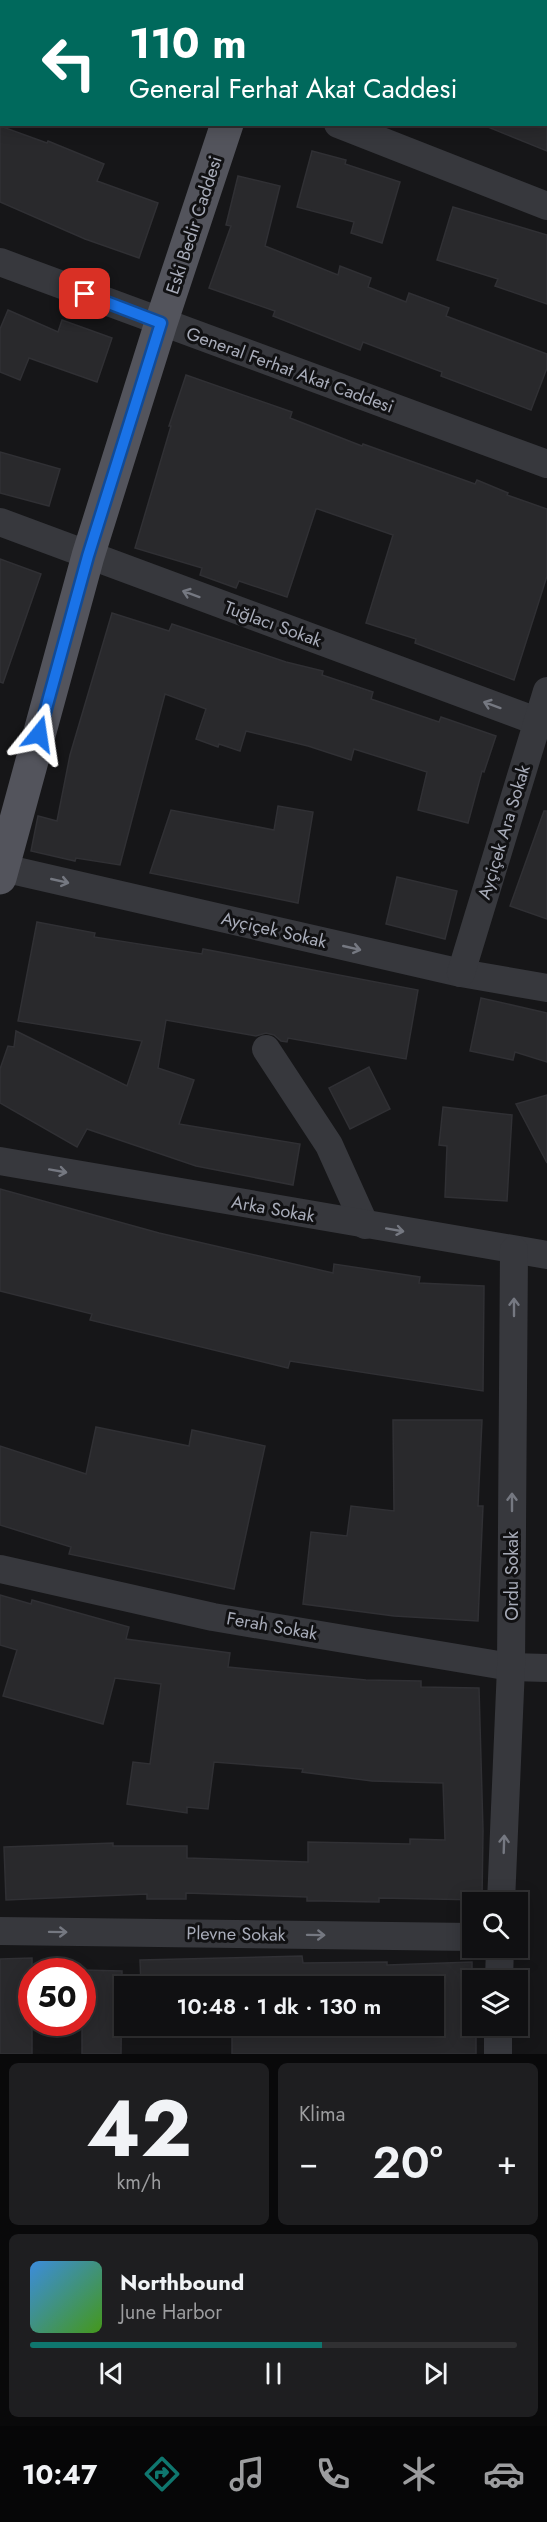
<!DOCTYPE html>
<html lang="tr">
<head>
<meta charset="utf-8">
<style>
  :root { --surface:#101012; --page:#1e1e20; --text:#f1f3f6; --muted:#9c9d9f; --line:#303032; --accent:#0f766e }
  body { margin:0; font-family:Jost,sans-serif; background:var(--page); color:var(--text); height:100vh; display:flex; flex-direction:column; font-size:22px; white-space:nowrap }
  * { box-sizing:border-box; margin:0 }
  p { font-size:20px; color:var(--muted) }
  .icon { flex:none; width:33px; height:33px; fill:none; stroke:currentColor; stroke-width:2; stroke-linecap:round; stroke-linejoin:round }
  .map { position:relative; height:2054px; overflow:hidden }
  .panel { display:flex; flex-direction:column; gap:9px; padding:9px; background:#09090a; flex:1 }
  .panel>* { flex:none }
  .guide { position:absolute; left:0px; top:0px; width:548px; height:126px; box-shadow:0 3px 15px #0003,0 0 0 2px var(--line); background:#00695c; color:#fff; overflow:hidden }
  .tools { position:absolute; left:462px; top:1892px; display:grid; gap:12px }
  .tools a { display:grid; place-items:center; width:66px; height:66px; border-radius:0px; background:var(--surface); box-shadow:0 3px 15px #0003,0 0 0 2px var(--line); font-size:30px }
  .speed { position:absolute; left:18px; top:1958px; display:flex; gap:12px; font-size:30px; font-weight:700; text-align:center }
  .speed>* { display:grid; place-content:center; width:78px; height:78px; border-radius:50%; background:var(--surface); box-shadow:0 3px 15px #0003,0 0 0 2px var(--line); line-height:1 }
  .speed .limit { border:9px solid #d22; background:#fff; color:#111 }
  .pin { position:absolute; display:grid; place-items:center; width:51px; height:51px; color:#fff; margin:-26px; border-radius:12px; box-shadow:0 3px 9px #0006 }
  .me { position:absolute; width:66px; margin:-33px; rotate:15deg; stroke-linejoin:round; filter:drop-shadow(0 0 4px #0008) }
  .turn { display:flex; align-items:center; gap:21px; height:126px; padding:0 30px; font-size:27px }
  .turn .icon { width:78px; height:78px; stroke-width:2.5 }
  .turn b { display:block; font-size:42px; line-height:51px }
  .big { font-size:45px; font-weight:600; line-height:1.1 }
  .panel .card { flex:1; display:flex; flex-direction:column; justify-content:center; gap:9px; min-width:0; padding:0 21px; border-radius:9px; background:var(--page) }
  .panel .dial { align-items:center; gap:0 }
  .dial b { font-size:78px; line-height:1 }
  .song { display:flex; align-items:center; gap:18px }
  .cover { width:72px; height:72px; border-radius:9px; background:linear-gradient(135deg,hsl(210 70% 55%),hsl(100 70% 35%)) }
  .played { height:6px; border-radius:3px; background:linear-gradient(90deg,var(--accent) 60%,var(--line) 60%) }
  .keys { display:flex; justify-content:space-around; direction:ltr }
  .heat { display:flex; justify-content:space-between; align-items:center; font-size:33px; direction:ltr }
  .panel .tiles { flex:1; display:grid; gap:9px; grid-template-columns:1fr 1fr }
  .card:last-child { grid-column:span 2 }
  .trip { position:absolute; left:114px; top:1976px; width:330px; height:60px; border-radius:0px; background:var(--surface); box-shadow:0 3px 15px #0003,0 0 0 2px var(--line); font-weight:600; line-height:60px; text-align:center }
  .menu { display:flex; height:96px; justify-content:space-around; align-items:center; background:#060607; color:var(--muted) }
  .menu .icon { width:42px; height:42px }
  .menu .current { color:var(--accent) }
  .menu b { font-size:27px; color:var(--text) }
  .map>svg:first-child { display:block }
  .building { fill:#29292c; stroke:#303034; stroke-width:1.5 }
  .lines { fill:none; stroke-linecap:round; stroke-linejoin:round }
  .minor { stroke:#37383d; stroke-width:28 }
  .major { stroke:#53545c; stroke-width:33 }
  .oneway { stroke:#757881 }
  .route-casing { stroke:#114b97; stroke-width:15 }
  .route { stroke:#1a73e8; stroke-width:10 }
  .labels { text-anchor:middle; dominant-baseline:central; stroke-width:6; stroke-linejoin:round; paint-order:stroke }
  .street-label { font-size:18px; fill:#a8acb9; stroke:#111113 }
</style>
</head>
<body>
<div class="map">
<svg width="547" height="2054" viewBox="0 0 547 2054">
  <rect width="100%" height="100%" fill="#161618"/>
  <g class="building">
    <polygon points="547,124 547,151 483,125 483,124"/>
    <polygon points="0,126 47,143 48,141 104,164 97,181 158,203 139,258 85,239 0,202"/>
    <polygon points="312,151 346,160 345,164 400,182 382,243 351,233 354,222 297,207"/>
    <polygon points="238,176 280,186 265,246 338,275 340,266 371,278 368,287 406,302 409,293 449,308 446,316 547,354 547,368 531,410 441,376 442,372 363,342 360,350 273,316 275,311 209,288 231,226 226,225"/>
    <polygon points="453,207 547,235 547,304 495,286 498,279 437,260"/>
    <polygon points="8,310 58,332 62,320 112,338 97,382 29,358 20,380 0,372 0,329"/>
    <polygon points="186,375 292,412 290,418 362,446 363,444 475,484 477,480 508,493 507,495 547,509 547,576 514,680 415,643 416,639 366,623 393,535 318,509 316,509 287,597 239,581 236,588 200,575 202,568 135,548 171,426 169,426"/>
    <polygon points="0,452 60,469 49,506 0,493"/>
    <polygon points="0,559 41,574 3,683 0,682"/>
    <polygon points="112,613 169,631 172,624 286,662 323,671 322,675 373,692 371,699 439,722 441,717 496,736 484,772 482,771 468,823 418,810 427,772 354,749 351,760 308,746 246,731 240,751 219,744 218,747 196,739 206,709 165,694 120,865 76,858 75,861 31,851 38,816 57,821 70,755"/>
    <polygon points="278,806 313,812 298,903 150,873 171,810 274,830"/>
    <polygon points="544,811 547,811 547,919 510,906"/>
    <polygon points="397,877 457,891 445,939 386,924"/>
    <polygon points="37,922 95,933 94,937 202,954 203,949 418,990 406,1059 288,1038 287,1042 281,1041 274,1035 266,1033 256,1036 166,1020 158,1068 194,1080 179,1124 300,1144 293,1185 196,1166 87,1129 77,1147 0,1103 0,1069 8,1046 14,1047 16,1031 127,1086 142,1041 18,1021"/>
    <polygon points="481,998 547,1013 547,1062 515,1052 513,1060 470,1051"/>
    <polygon points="369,1067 390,1109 350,1129 329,1088"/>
    <polygon points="547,1095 547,1163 516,1104"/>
    <polygon points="443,1107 512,1115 507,1201 445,1197 447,1146 439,1145"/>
    <polygon points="0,1189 159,1233 333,1273 334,1264 420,1277 419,1283 484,1286 483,1391 290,1361 288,1368 90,1320 92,1314 0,1291"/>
    <polygon points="393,1420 482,1420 478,1506 483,1506 478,1621 394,1616 303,1604 311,1532 347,1536 351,1506 394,1511"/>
    <polygon points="96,1427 189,1446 192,1430 265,1446 234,1589 69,1554 71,1547 0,1525 0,1446 86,1474"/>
    <polygon points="0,1595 31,1604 32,1600 129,1627 126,1639 230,1653 228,1667 366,1680 421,1681 421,1687 479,1688 483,1830 482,1900 379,1898 379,1902 323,1901 307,1901 307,1897 186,1893 186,1899 147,1899 147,1894 6,1900 4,1847 113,1843 113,1846 187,1846 187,1858 308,1862 308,1842 410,1844 410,1839 445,1840 443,1783 372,1781 302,1772 303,1769 214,1762 208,1809 187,1807 187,1813 127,1804 133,1762 150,1764 161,1684 115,1678 103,1724 3,1696 17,1650 0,1645"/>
    <polygon points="302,1956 303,1963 387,1962 387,1965 472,1962 472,2035 476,2035 476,2054 232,2054 232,2025 308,2025 308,2029 391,2029 391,2033 434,2034 434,1986 141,1986 140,1960"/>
    <polygon points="32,1958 32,2054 0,2054 0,1959"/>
    <polygon points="82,1970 122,1971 121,2054 82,2054"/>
  </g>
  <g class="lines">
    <g class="minor">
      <polyline points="17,0 21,2"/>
      <polyline points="338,124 547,206"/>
      <polyline points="0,262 547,464"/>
      <polyline points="0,522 547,725"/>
      <polyline points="3,868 461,973 547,988"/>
      <polyline points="461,973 547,691"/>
      <polyline points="266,1049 329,1145 365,1225"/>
      <polyline points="0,1161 547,1255"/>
      <polyline points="0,1569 213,1617 511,1667 547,1668"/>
      <polyline points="501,1902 511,1667 514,1250"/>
      <polyline points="0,1931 472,1937"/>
      <polyline points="499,1980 500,1947"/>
      <polyline points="498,2054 498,2025"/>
    </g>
    <g class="major">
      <polyline points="263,2 264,0"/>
      <polyline points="0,878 88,556 161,323 227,124"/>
    </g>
  </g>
  <defs><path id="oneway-shaft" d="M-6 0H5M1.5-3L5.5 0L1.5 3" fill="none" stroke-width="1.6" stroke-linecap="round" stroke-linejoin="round" transform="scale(1.5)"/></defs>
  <g class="oneway">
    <use href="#oneway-shaft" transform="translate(191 594) rotate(-160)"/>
    <use href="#oneway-shaft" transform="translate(492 705) rotate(-160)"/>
    <use href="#oneway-shaft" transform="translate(60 881) rotate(13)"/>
    <use href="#oneway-shaft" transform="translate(352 948) rotate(13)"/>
    <use href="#oneway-shaft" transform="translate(58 1171) rotate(10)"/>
    <use href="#oneway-shaft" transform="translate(395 1230) rotate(10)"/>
    <use href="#oneway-shaft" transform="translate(514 1307) rotate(-90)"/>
    <use href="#oneway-shaft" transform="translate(512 1502) rotate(-90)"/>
    <use href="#oneway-shaft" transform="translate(504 1844) rotate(-88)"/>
    <use href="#oneway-shaft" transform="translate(58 1932) rotate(1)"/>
    <use href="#oneway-shaft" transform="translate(316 1935) rotate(1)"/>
  </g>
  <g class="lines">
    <g class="route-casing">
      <polyline id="route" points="39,734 88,556 161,323 85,294"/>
    </g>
    <use href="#route" class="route"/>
  </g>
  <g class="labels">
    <g class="street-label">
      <text transform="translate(194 225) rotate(-72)">Eski Bedir Caddesi</text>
      <text transform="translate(290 370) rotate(20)">General Ferhat Akat Caddesi</text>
      <text transform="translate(273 624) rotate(20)">Tuğlacı Sokak</text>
      <text transform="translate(504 832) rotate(-73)">Ayçiçek Ara Sokak</text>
      <text transform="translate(274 930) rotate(13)">Ayçiçek Sokak</text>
      <text transform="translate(273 1209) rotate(10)">Arka Sokak</text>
      <text transform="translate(512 1576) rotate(-90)">Ordu Sokak</text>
      <text transform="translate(272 1626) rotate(10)">Ferah Sokak</text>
      <text transform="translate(236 1934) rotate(1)">Plevne Sokak</text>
    </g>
  </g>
</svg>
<div class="tools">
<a><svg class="icon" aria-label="search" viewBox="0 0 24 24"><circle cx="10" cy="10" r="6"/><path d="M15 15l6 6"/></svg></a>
<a><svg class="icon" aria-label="layers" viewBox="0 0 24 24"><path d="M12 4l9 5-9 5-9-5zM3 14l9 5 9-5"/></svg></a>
</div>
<div class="speed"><div class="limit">50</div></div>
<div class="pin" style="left:85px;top:294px;background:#d93025"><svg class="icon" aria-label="arrive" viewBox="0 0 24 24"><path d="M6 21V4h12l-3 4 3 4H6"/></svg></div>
<svg class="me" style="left:39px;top:734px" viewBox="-20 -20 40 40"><path d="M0-17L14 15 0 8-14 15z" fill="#1a73e8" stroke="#fff" stroke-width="4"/></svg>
<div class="trip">10:48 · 1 dk · 130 m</div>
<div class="guide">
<div class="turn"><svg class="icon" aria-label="left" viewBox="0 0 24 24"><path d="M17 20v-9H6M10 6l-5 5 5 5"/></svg><div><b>110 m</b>General Ferhat Akat Caddesi</div></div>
</div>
</div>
<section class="panel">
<div class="tiles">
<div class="card dial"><b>42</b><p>km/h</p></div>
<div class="card"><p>Klima</p>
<div class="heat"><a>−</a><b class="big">20°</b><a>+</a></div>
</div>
<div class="card">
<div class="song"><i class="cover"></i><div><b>Northbound</b><p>June Harbor</p></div></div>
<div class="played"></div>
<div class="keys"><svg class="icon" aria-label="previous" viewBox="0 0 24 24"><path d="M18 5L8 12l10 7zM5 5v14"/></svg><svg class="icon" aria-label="pause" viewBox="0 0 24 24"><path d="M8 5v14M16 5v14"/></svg><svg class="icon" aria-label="next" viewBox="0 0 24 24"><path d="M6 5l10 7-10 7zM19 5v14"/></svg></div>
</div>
</div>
</section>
<nav class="menu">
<b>10:47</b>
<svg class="icon current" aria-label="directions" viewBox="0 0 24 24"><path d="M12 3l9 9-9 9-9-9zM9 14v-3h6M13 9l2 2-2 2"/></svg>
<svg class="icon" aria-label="music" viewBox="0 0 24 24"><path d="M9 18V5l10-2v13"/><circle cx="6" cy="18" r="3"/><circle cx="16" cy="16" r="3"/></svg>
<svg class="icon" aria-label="phone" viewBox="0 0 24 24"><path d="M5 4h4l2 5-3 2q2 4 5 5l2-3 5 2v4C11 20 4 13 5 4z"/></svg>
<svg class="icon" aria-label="climate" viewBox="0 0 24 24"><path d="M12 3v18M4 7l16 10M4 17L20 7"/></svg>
<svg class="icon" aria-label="car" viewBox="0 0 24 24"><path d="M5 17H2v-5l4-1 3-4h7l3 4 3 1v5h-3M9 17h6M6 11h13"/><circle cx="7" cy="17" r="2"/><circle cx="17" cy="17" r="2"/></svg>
</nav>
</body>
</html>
